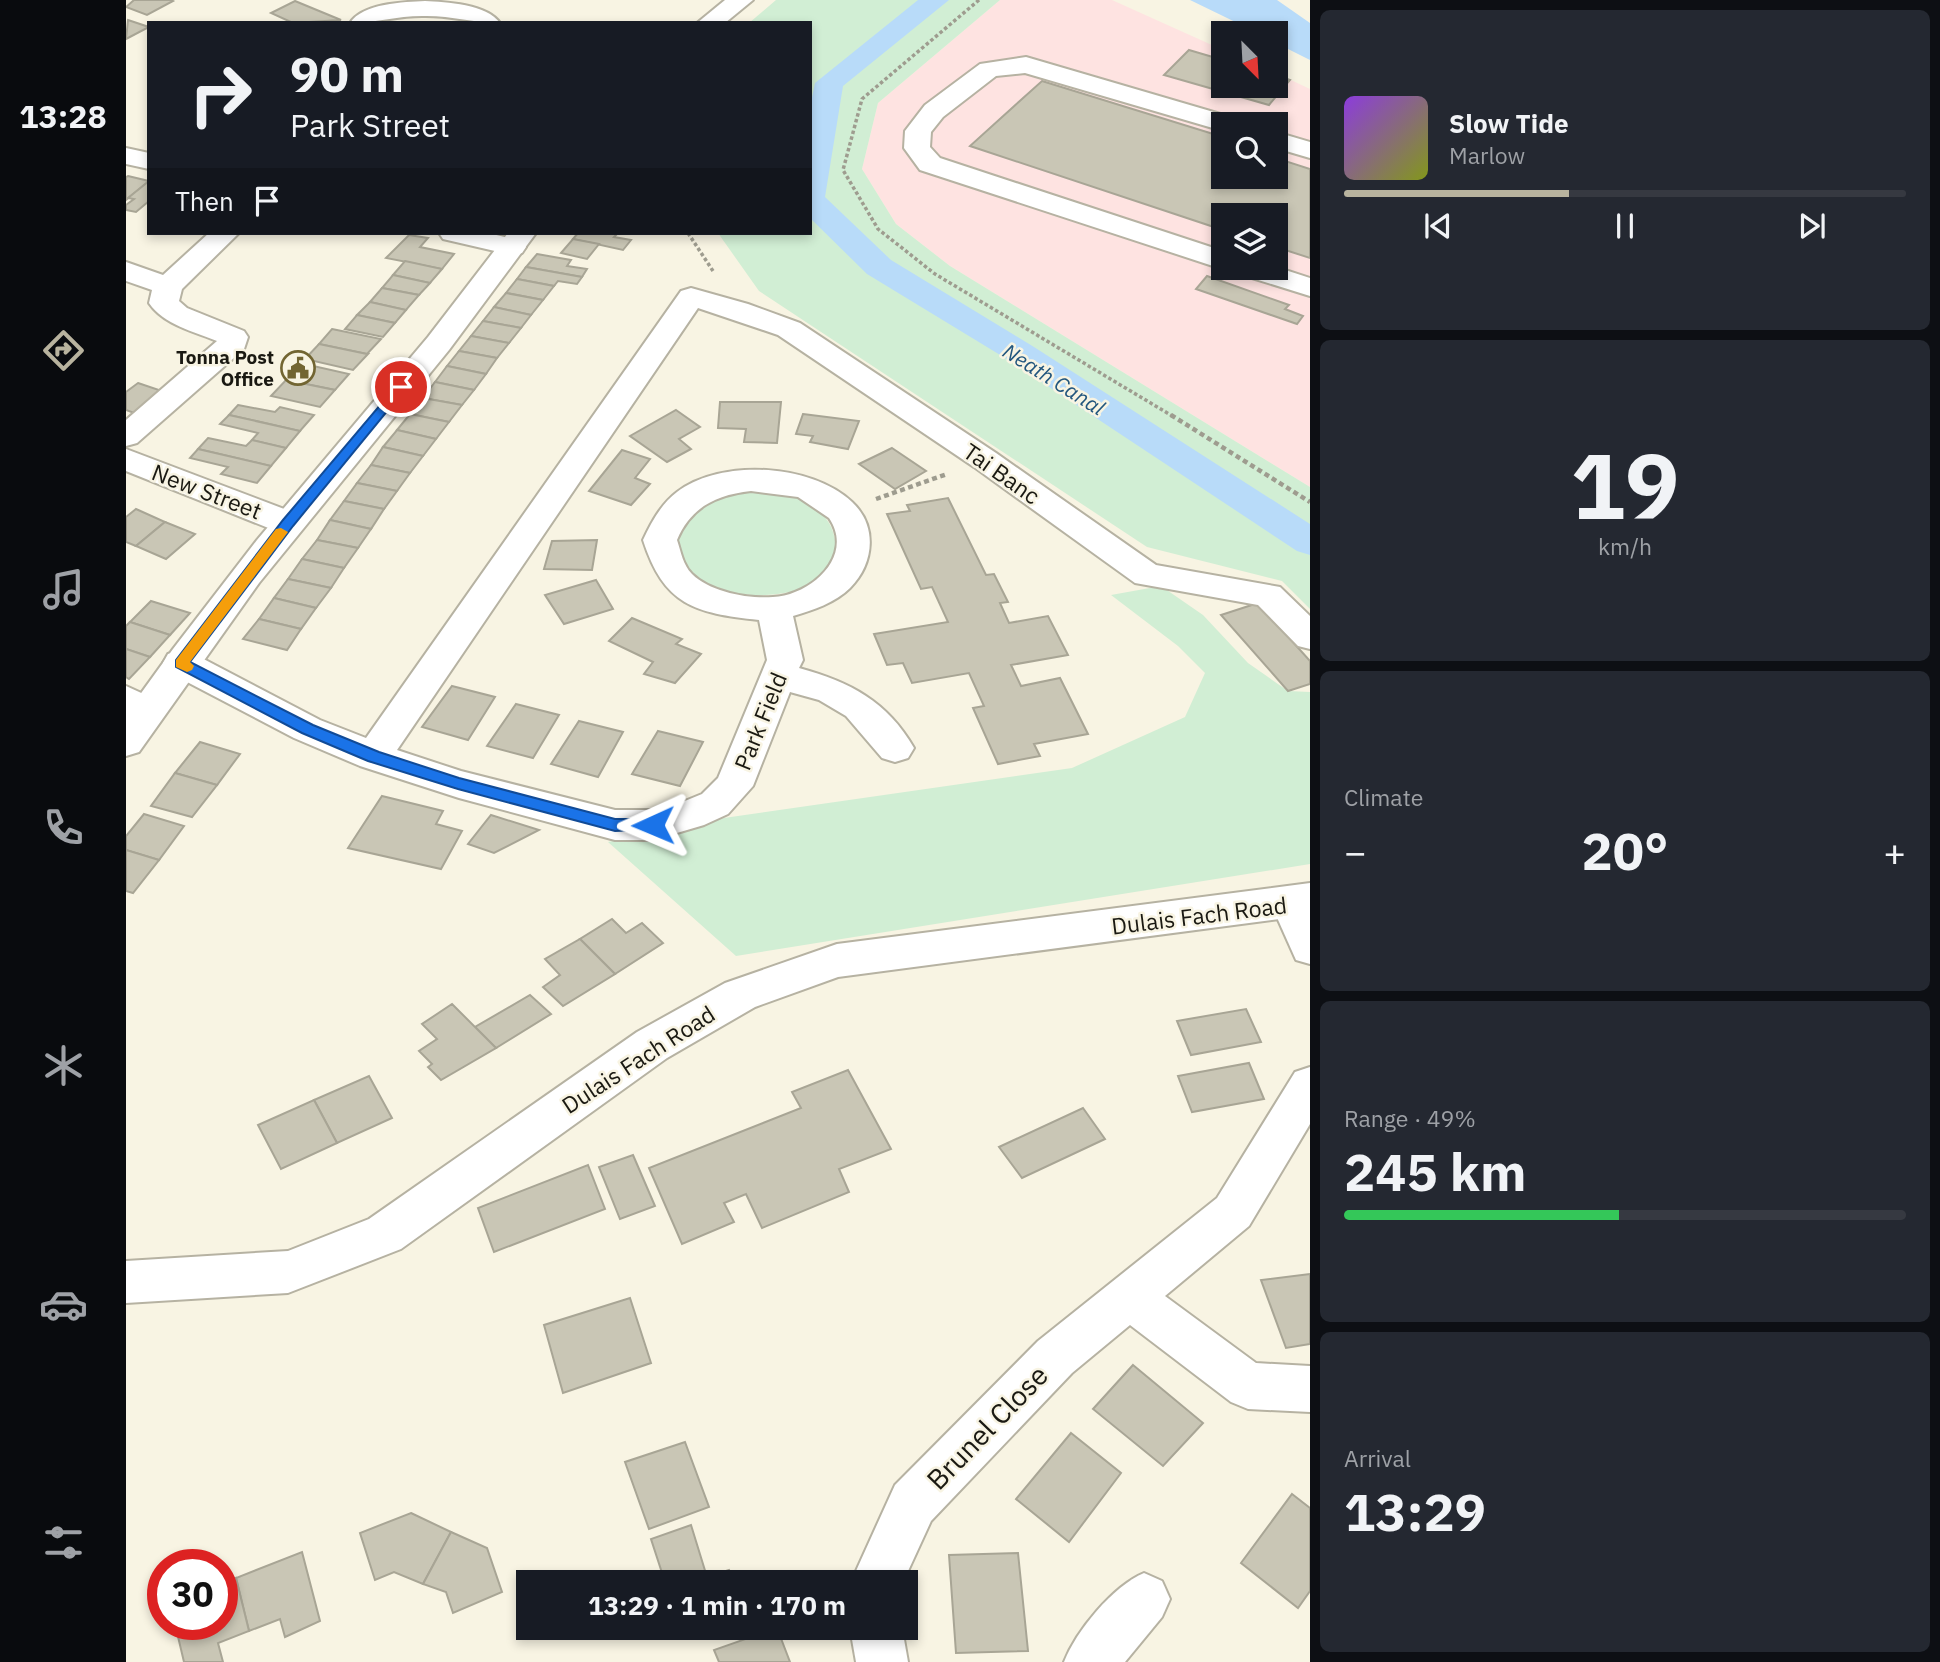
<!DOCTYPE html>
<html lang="en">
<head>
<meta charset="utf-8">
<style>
  :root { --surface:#171b24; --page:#242831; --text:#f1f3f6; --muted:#9ea1a6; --line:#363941; --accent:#b8b39e }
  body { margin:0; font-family:"IBM Plex Sans",sans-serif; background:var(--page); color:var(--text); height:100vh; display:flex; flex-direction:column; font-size:26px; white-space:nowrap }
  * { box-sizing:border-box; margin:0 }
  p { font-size:23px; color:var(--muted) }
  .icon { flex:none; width:38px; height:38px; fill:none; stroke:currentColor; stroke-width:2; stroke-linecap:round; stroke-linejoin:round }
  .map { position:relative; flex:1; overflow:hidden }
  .panel { display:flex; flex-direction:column; gap:10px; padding:10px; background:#0d0f14; width:630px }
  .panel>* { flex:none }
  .guide { position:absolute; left:21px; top:21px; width:665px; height:214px; border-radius:0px; box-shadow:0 4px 10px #0003; background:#171b24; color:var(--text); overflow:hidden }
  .needle { width:46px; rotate:156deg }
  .controls { position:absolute; left:1085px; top:21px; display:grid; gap:14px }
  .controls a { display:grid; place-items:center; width:77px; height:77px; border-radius:0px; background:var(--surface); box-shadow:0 4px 10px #0003; font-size:35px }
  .speed { position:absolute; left:21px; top:1549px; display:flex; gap:14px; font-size:35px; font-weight:700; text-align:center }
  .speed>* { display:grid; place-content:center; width:91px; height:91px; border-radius:50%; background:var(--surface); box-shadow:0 4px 10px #0003; line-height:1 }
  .speed .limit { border:10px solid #d22; background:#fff; color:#111 }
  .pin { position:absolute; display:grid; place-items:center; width:60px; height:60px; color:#fff; margin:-30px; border:4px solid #fff; border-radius:50%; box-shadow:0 2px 7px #0007 }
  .me { position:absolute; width:77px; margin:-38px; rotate:269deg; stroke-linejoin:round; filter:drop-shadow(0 0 5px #0008) }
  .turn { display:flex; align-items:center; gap:24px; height:147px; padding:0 28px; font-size:32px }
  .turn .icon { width:91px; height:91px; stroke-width:2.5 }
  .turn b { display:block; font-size:49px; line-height:60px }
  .then { display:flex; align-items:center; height:66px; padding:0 28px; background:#0003; gap:14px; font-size:26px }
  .big { font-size:52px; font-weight:800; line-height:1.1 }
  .panel .tile { flex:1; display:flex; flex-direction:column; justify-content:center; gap:10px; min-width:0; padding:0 24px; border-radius:10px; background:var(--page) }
  .panel .dial { align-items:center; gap:0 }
  .dial b { font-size:91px; line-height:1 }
  .song { display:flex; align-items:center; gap:21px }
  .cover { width:84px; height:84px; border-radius:10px; background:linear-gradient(135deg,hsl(270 70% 55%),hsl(70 70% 35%)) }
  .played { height:7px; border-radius:4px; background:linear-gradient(90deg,var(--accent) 40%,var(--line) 40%) }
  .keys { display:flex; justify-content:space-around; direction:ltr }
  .heat { display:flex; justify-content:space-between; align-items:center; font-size:38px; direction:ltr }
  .charge { height:10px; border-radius:5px; background:linear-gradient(90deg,#34c759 49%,var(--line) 0) }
  .trip { position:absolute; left:390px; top:1570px; width:402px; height:70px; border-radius:0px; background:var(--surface); box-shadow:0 4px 10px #0003; font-weight:800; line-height:70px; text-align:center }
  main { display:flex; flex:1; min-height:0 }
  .tab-bar { display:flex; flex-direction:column; width:126px; justify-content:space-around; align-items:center; background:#090b0e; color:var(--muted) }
  .tab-bar .icon { width:49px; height:49px }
  .tab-bar .on { color:var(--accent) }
  .tab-bar b { font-size:32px; color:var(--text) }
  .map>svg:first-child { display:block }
  .industrial { fill:#fee3e1; fill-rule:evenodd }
  .green { fill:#d1eed4 }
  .water { fill:#b8dbf9 }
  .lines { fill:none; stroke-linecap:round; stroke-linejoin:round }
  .canal { fill:#b8dbf9; fill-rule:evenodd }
  .building { fill:#c9c6b5; stroke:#a8a595; stroke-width:2 }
  .minor-casing { stroke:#b6b2a2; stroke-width:4 }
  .major-casing { stroke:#b6b2a2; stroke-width:4 }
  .path-far1 { stroke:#9e9c8f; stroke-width:3.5; stroke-dasharray:3.5 2.5; stroke-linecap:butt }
  .path { stroke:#9e9c8f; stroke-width:4.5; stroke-dasharray:5 3.5; stroke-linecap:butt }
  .minor { fill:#fff; fill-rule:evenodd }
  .major { fill:#fff; fill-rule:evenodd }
  .route { fill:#1a73e8; stroke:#114b97; stroke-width:2 }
  .slow { fill:#f59e0b }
  .labels { text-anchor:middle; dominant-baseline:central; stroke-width:5; stroke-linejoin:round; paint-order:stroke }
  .far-poi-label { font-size:19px; font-weight:bold; fill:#1a1912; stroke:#f8f4e3; text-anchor:end }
  .far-water-label { font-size:21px; font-style:italic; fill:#22567e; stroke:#f8f4e3 }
  .street-label { font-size:23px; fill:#1a1912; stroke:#f8f4e3 }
  .near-street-label { font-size:28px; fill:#1a1912; stroke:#f8f4e3 }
</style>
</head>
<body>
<main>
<nav class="tab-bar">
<b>13:28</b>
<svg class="icon on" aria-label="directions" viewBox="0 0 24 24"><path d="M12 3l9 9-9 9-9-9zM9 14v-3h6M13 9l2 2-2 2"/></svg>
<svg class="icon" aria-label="music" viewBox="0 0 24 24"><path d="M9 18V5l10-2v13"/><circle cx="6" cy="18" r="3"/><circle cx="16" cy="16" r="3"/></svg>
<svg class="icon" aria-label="phone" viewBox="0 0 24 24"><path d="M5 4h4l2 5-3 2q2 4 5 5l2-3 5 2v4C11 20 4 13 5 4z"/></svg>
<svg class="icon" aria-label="climate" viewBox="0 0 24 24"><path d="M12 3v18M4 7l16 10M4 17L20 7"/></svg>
<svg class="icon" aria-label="car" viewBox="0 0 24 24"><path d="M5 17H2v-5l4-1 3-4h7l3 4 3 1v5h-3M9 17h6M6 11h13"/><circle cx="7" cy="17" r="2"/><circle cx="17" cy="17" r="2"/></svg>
<svg class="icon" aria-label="filters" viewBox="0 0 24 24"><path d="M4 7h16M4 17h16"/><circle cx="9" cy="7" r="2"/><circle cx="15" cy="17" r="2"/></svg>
</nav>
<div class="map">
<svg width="1184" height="1662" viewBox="0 0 1184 1662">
  <rect width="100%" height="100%" fill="#f8f4e3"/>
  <path class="industrial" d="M874 0H986L1097 50V86H1150V73L1184 89V487L824 266 770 224 736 169 752 103ZM1097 124H1150V177H1097ZM1097 215H1150V268H1097Z"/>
  <g class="green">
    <polygon points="650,0 874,0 752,103 736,169 770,224 824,266 1184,487 1184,609 1156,581 1021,547 633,291 592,233 684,233 684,23 623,23"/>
    <path d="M627 489C640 492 656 492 669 497 685 503 702 515 707 532 730 603 599 611 562 572 555 565 552 552 549 543L559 516 588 497Z"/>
    <polygon points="1035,586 1077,615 1122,663 1162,691 1184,692 1184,864 610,956 482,842 591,819 946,768 1059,717 1079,673 1052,646 985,595"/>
  </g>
  <polygon class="water" points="1064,0 1151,0 1184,23 1184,60 1150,43 1150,33 1132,33"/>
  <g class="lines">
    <polygon class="canal" points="792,0 823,0 717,86 699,197 765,260 908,347 1184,524 1184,555 1171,551 884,361 741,274 684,218 684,107 689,83"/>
  </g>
  <g class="building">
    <polygon points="8,0 45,0 47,1 21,15 0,7"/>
    <polygon points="169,1 215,20 167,23 145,13"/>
    <polygon points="2,20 23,27 0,39"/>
    <polygon points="1063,50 1097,60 1097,86 1150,86 1150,75 1164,80 1143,105 1038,75"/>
    <polygon points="916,81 1097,137 1097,177 1150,177 1150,158 1184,169 1184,258 1150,247 1150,215 1097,215 1097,230 844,146"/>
    <polygon points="2,176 23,181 0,200 0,177"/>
    <polygon points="23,181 23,201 10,212 0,210 0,205 8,199 2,198"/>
    <polygon points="452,233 487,233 491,234 488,237 505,240 497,250 447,239"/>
    <polygon points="283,235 302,238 294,247 328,254 316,269 260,258"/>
    <polygon points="447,239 473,244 461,259 435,253"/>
    <polygon points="411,254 445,260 441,266 461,269 456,277 400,267"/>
    <polygon points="279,261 316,269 304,283 267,275"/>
    <polygon points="400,267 456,277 451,284 432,281 428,286 391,279"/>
    <polygon points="267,275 304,283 293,295 256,288"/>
    <polygon points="1081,276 1163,305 1159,309 1177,316 1171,324 1070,289"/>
    <polygon points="391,279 428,286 417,300 380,293"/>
    <polygon points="256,288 293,295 280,310 244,302"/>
    <polygon points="380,293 417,300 405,315 368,307"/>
    <polygon points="244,302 280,310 269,323 231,315"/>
    <polygon points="368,307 405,315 395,328 357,321"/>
    <polygon points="231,315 269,323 257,337 219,329"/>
    <polygon points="357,321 395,328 383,343 345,336"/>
    <polygon points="206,329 255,339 241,354 193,344"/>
    <polygon points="345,336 383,343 371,358 333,351"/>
    <polygon points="193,344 241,354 242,354 227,370 179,359"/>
    <polygon points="333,351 371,358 360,374 321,366"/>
    <polygon points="174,363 223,374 209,390 160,380"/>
    <polygon points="321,366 360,374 348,390 309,382"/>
    <polygon points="160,380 209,390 194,407 145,396"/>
    <polygon points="309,382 348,390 336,405 297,398"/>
    <polygon points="12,383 39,392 11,414 0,410 0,392"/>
    <polygon points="297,398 336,405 323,422 284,414"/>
    <polygon points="594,402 655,402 651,443 618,442 620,429 592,428"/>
    <polygon points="112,405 149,412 154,407 188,415 174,431 103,415"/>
    <polygon points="550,410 574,427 553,439 565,449 541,462 504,436"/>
    <polygon points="284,414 323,422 310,439 271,430"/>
    <polygon points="677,414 733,421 722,449 684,442 687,436 670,434"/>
    <polygon points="103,415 174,431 160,448 126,440 132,433 94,424"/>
    <polygon points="271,430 310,439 297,456 257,447"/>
    <polygon points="82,438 120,446 126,440 160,448 145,466 72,449"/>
    <polygon points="257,447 297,456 284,473 245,465"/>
    <polygon points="766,448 800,471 769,489 733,464"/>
    <polygon points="72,449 145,466 131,483 95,474 102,467 64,458"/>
    <polygon points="496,450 524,459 509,478 524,484 505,505 463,491"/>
    <polygon points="245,465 284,473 271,491 231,483"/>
    <polygon points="231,483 271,491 258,509 218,501"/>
    <polygon points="822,498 860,575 868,574 882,602 874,603 883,623 922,616 942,655 885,665 895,686 934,678 962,734 908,744 914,756 872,764 847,708 858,706 843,673 786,683 777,663 761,665 748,634 822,622 806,587 795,589 761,514 784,511 781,505"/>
    <polygon points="218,501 258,509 245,529 204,520"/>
    <polygon points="10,509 39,522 10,546 0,542 0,517"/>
    <polygon points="204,520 245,529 232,548 191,540"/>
    <polygon points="39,522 69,534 40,559 10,546"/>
    <polygon points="191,540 232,548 218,568 176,559"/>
    <polygon points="471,540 466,570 418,569 426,541"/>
    <polygon points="176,559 218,568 205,588 162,579"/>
    <polygon points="162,579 205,588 190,608 148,598"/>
    <polygon points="470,580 487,609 438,624 419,595"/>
    <polygon points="148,598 190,608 175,629 133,619"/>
    <polygon points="25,601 64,613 44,635 4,622"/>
    <polygon points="1132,603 1184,661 1184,684 1162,691 1095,615"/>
    <polygon points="506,618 556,639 550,644 575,654 549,683 518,674 527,662 483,641"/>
    <polygon points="133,619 175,629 161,650 117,639"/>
    <polygon points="4,622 44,635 24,657 0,649 0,626"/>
    <polygon points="0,649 24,657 3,679 0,677"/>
    <polygon points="326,686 369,697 342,740 296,727"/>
    <polygon points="390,704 433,715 407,758 361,746"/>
    <polygon points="453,721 497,732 472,777 425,764"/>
    <polygon points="532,731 577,742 554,786 506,774"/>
    <polygon points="74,742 114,754 91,785 49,773"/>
    <polygon points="49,773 91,785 66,817 25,806"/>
    <polygon points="256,796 317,811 310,824 336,831 315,869 222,848"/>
    <polygon points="18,814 58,826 33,860 0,850 0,836"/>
    <polygon points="365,815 413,830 368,853 342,844"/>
    <polygon points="0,850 33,860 7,893 0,891"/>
    <polygon points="486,919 500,933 516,923 537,943 489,974 454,939"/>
    <polygon points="454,939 489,974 437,1006 417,987 434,975 419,959"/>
    <polygon points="404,995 425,1014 370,1048 349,1027"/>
    <polygon points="326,1004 370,1048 315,1080 302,1067 306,1064 293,1051 311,1039 296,1024"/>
    <polygon points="1120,1009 1135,1042 1065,1055 1051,1021"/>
    <polygon points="1123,1063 1138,1099 1066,1112 1052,1076"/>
    <polygon points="722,1070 765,1149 713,1169 723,1192 636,1228 620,1194 598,1203 608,1222 556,1244 523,1168 675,1108 666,1092"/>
    <polygon points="243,1076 266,1118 211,1143 188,1100"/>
    <polygon points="188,1100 211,1143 155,1169 132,1125"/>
    <polygon points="957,1108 979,1139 896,1178 873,1147"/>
    <polygon points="507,1155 529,1206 494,1219 473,1167"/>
    <polygon points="462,1165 479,1209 368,1252 352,1208"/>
    <polygon points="1184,1274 1184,1344 1160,1348 1135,1280"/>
    <polygon points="504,1298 525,1363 437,1393 418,1325"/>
    <polygon points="1007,1365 1077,1423 1037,1466 967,1409"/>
    <polygon points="945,1433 995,1473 943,1542 890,1499"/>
    <polygon points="559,1442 583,1507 523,1529 499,1462"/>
    <polygon points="1166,1494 1184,1508 1184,1591 1172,1608 1115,1563"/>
    <polygon points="285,1513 325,1532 297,1584 268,1572 249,1580 234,1533"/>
    <polygon points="565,1525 581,1577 603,1570 608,1582 539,1582 525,1539"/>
    <polygon points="325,1532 361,1548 376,1592 327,1613 320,1592 297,1584"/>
    <polygon points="176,1552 194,1621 159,1637 154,1619 123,1631 110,1578"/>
    <polygon points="892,1553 902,1651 830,1653 823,1555"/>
    <polygon points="110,1578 123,1631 92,1643 97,1662 58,1662 49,1624 96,1624 96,1584"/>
    <polygon points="651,1628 664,1662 593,1662 588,1650"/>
  </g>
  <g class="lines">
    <g class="minor-casing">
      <g id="minor">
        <path d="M299 1C320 2 361 4 374 23 347 23 323 15 296 16 271 16 249 23 224 23 237 3 278 2 299 1Z"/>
        <polygon points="900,57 1108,118 1112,124 1097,124 1097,131 899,73 870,76 817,117 805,132 804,147 814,158 1097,251 1097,268 1100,268 1087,266 794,170 778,148 779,131 799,105 854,64"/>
        <polygon points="1150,132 1184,142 1184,158 1150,148"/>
        <polygon points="0,148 23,153 23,169 0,164"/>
        <path d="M83 233H113L56 289 53 301 61 308 118 331 122 337 118 349 11 443 0 446V420L91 341C67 331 38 325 23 303L26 290 0 281V262L37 275Z"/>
        <polygon points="313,233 362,233 396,241 400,247 396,253 386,255 317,239"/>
        <polygon points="1150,267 1184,278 1184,296 1113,274 1109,268"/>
        <path d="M565 288 622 304 674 323 870 453 1030 565 1154 587 1184 616V649L1172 646 1132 605 1009 583 848 467 652 335 572 308 271 750 335 771 489 810H527L554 803 576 794 592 778 641 660 633 620C568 613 538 605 517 540 525 523 535 504 551 492 595 458 686 464 726 502 752 526 748 564 724 588 709 603 687 610 667 616L677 660 673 668C724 682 761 701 788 748L782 758 769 762 756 758 720 716 693 700 664 692 627 786 602 814 578 825 527 840H489L333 798 234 766 168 738 42 672 37 663 42 654 55 650 68 654 194 720 240 738 555 291ZM625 491 672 497 703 518C729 556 685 595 647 597 622 599 584 592 566 574 557 565 555 552 551 540 565 507 590 495 625 491Z"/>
        <polygon points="0,449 174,515 179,523 174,531 162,534 150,531 0,471"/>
        <polygon points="0,686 35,702 40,711 35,720 22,724 0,715"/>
        <polygon points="1165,888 1179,893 1184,902 1184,964 1170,960 1145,904 1151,893"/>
        <polygon points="1184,1067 1184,1124 1123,1226 1039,1296 1130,1363 1184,1366 1184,1412 1122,1409 1105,1402 1004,1325 946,1373 805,1521 777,1582 725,1582 769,1485 912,1341 1091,1198 1169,1072"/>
        <path d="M1018 1573 1036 1581 1044 1599 1036 1617 999 1662H938C950 1631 987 1586 1018 1573Z"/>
        <polygon points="724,1628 776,1628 782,1662 730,1662"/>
      </g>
    </g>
    <g class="major-casing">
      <g id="major">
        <polygon points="599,0 627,0 599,23 571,23"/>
        <polygon points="382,233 410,233 323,350 133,583 13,752 0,756 0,714 47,649 131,540 302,337"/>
        <polygon points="1184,883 1184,915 712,977 629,1007 541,1058 275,1249 162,1293 0,1303 0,1261 162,1251 243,1219 511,1032 599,983 711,944"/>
      </g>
    </g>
    <g class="path-far1">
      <polyline points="853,0 736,99 717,170 752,229 809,274 1048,417"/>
      <polyline points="562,233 587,271"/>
    </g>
    <g class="path">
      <polyline points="1045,415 1184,502"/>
      <polyline points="750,499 821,474"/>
    </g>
    <use href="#minor" class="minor"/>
    <use href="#major" class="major"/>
  </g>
  <polygon class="route" points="271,385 281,387 167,526 64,662 187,725 253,752 333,778 489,819 527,819 533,820 533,829 489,831 332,789 242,761 176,733 50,667 50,660 157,520"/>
  <polygon class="slow" points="155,528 162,532 64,662 68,666 66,670 61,672 50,667 50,660 150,529"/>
  <defs>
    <g id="civic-ring" transform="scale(1.75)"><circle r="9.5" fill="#f8f4e3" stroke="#726532" stroke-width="1.5"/><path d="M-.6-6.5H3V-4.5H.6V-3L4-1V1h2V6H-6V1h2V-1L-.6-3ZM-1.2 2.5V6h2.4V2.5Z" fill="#726532"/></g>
  </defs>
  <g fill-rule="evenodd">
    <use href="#civic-ring" x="172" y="368"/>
  </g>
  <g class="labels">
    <g class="far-poi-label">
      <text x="148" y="357">Tonna Post<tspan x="148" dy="22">Office</tspan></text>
    </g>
    <g class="far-water-label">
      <text transform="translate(928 379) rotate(32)">Neath Canal</text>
    </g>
    <g class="street-label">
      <text transform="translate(876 473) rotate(35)">Tai Banc</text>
      <text transform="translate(81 491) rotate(21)">New Street</text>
      <text transform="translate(634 721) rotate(-68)">Park Field</text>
      <text transform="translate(1073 915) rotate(-7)">Dulais Fach Road</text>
      <text transform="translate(512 1059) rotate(-33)">Dulais Fach Road</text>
    </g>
    <g class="near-street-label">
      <text transform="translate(861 1427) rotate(-46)">Brunel Close</text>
    </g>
  </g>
</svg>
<div class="controls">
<a><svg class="needle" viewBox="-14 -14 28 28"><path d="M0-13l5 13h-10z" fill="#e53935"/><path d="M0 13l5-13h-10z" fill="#9ea1a6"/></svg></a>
<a><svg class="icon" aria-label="search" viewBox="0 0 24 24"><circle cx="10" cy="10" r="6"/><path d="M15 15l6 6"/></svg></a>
<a><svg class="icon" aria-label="layers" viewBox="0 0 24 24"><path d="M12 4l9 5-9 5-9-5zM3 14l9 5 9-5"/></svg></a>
</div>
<div class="speed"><div class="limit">30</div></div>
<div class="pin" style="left:275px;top:387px;background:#d93025"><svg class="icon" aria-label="arrive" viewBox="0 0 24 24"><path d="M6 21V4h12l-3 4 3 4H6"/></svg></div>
<svg class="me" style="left:527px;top:825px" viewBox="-20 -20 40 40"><path d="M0-17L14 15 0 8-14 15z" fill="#1a73e8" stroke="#fff" stroke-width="4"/></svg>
<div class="trip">13:29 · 1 min · 170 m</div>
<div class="guide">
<div class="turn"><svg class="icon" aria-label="right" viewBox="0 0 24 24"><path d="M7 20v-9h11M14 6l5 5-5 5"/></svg><div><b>90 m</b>Park Street</div></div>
<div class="then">Then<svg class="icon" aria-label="arrive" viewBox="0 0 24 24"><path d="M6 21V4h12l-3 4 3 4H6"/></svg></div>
</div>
</div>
<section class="panel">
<div class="tile">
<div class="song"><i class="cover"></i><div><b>Slow Tide</b><p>Marlow</p></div></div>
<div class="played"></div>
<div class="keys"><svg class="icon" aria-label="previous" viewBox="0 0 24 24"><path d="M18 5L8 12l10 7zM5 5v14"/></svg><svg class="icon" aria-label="pause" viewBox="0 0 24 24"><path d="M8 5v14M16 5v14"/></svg><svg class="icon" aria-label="next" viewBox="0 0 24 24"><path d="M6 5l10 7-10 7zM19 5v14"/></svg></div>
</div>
<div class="tile dial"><b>19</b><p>km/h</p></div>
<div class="tile"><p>Climate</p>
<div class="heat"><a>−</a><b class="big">20°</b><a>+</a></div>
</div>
<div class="tile"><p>Range · 49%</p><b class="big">245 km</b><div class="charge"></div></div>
<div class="tile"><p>Arrival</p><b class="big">13:29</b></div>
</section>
</main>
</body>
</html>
